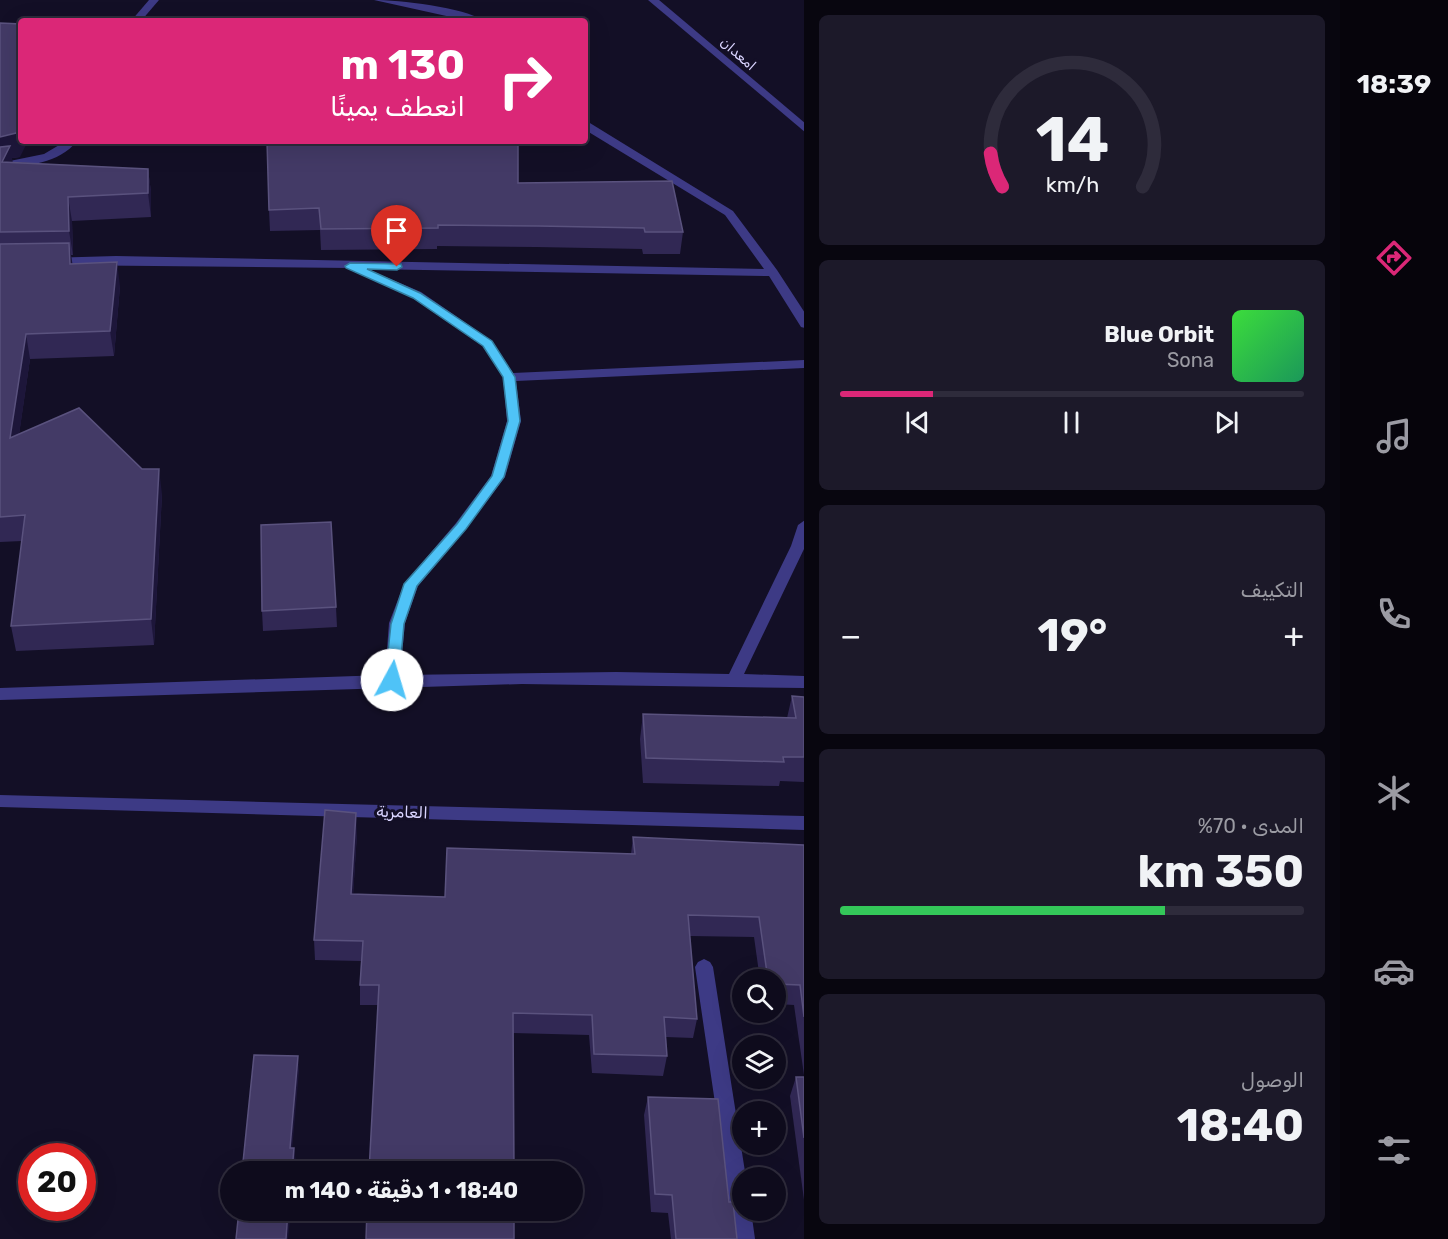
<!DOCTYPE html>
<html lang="ar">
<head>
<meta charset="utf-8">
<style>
  :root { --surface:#0e0b1c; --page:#1c1929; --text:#f1f3f6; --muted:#9b9ba3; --line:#2e2b3b; --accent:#db2777 }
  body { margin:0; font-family:Rubik,Vazirmatn,sans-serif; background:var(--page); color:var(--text); direction:rtl; height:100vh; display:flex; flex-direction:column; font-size:22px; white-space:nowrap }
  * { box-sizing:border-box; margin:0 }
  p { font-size:20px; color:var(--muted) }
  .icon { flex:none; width:33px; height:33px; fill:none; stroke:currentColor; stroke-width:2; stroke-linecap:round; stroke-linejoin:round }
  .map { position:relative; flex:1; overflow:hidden; direction:ltr }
  .drawer { display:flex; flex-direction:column; gap:15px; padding:15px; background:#08060f; width:536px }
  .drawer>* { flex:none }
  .top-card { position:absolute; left:18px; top:18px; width:570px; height:126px; border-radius:6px; box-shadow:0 6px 24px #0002,0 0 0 2px var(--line); direction:rtl; background:#db2777; color:#fff; overflow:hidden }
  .controls { position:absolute; left:732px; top:969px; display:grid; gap:12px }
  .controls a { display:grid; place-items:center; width:54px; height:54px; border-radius:50%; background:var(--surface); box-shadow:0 6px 24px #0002,0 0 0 2px var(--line); font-size:30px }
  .speed { position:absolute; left:18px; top:1143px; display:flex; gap:12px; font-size:30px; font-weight:700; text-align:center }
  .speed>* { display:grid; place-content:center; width:78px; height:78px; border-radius:50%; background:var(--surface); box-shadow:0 6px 24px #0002,0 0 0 2px var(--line); line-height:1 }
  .speed .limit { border:9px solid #d22; background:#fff; color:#111 }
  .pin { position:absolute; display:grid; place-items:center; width:51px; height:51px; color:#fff; margin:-62px -26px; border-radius:50% 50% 50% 0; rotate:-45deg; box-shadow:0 0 6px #0007 }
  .pin .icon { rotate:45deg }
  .me { position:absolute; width:66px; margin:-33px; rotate:6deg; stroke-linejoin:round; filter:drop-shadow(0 0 4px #0008) }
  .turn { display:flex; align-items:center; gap:21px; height:126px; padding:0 24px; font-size:27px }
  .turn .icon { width:78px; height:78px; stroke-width:2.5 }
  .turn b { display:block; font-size:42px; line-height:51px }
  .big { font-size:45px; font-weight:700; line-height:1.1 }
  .drawer .widget { flex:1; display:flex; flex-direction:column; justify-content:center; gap:9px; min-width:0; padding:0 21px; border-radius:9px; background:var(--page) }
  .drawer .dial { align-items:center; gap:0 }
  .dial svg { height:156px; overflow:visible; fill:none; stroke:var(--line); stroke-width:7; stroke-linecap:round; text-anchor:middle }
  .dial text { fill:var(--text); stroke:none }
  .song { display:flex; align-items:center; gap:18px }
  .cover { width:72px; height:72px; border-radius:9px; background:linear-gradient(135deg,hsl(120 70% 55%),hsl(150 70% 35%)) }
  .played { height:6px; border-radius:3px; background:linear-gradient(90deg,var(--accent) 20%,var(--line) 20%) }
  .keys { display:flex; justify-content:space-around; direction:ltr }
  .heat { display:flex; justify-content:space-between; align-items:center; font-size:33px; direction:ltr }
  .charge { height:9px; border-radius:4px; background:linear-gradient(90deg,#34c759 70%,var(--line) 0) }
  .trip { position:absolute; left:220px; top:1161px; width:363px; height:60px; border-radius:30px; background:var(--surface); box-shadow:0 6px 24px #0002,0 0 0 2px var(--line); font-weight:700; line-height:60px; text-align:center; direction:rtl }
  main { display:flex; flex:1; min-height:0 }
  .tabs { display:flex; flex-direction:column; width:108px; justify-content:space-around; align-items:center; background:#06040b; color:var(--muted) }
  .tabs .icon { width:42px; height:42px }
  .tabs .on { color:var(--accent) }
  .tabs b { font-size:27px; color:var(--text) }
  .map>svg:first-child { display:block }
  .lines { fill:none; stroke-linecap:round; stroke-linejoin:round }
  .minor { fill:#3d3a85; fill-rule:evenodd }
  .wall { fill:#312854 }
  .shaded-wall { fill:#1d163a }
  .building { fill:#433a66; stroke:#5a527e; stroke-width:1.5 }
  .route { fill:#4fc3f7; stroke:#337fa1; stroke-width:1.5 }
  .labels { text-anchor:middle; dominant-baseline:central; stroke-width:6; stroke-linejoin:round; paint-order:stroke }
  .far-street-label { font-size:14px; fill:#d9d4ff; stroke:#130f26 }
  .street-label { font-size:16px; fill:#d9d4ff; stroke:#130f26 }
</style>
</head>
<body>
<main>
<nav class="tabs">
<b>18:39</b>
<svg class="icon on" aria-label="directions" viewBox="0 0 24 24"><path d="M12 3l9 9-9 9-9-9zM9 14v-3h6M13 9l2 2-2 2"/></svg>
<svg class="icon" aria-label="music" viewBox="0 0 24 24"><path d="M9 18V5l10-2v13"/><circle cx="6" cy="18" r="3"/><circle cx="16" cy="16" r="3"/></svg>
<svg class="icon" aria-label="phone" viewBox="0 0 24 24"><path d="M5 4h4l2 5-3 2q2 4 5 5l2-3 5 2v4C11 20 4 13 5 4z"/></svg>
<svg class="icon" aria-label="climate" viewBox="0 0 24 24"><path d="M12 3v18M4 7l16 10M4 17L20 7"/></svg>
<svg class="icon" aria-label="car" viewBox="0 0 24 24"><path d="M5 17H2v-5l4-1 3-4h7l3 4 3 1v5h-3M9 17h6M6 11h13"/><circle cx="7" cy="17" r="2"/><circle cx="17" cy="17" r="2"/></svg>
<svg class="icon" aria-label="filters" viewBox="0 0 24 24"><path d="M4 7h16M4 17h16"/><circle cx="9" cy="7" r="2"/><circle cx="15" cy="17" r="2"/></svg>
</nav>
<section class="drawer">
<div class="widget dial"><svg viewBox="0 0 100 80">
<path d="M14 69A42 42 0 1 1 86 69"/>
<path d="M14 69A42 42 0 0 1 8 52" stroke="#db2777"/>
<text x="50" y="56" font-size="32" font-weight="700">14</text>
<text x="50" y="72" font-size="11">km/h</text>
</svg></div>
<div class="widget">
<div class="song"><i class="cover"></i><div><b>Blue Orbit</b><p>Sona</p></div></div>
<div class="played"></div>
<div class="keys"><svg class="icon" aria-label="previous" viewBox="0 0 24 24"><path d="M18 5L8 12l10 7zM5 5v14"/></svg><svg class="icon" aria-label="pause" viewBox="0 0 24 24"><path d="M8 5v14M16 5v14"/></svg><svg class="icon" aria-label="next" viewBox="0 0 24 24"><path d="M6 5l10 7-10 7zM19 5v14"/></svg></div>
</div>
<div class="widget"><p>التكييف</p>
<div class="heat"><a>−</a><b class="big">19°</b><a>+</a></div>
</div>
<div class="widget"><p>المدى · 70%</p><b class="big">350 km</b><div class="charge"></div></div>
<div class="widget"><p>الوصول</p><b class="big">18:40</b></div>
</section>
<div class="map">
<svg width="805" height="1239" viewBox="0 0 805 1239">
  <rect width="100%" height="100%" fill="#130f26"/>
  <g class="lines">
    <g class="minor">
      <polygon points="149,0 159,0 141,21 131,21"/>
      <path d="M374 0C398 0 465 7 483 21H469Z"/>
      <polygon points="648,0 659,0 805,123 805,132"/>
      <polygon points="585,120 733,211 777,270 805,313 805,328 801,327 769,276 367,269 421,292 492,341 513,373 805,360 805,368 516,381 521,421 505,477 466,529 418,586 405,623 400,675 616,672 729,674 791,546 798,525 805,520 805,547 744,674 805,676 805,688 522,684 0,700 0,688 385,675 389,623 404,584 456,523 491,476 507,421 503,377 483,346 413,298 350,268 51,265 45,261 47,258 116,256 764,269 725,215 587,131"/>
      <path d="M66 141H77C59 164 27 165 0 169V163L44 154Z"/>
      <polygon points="0,795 805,816 805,830 0,807"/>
      <polygon points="704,959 710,962 713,967 746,1178 742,1178 742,1210 751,1210 755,1239 735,1239 695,967 698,962"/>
    </g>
  </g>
  <g class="wall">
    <polygon points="0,23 20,157 12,158 12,162 148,169 151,192 151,217 72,221 73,255 71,255 72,264 120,286 114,356 30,359 19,434 162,494 154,645 16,651 11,626 22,541 0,542"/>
    <polygon points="518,183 683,232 680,254 643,254 642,249 536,247 437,246 437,249 321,250 320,230 270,231 269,210"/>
    <polygon points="336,607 337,627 263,631 262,611"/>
    <polygon points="792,696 804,697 804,782 780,781 779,786 643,783 640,739 643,714 787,718"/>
    <polygon points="357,833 353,894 445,897 631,854 633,837 804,849 804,1075 794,1005 776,1004 776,980 760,980 754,937 690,936 697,1019 693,1038 666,1037 667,1056 663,1076 592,1073 589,1035 513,1033 378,1005 360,1005 360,985 361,961 315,960 314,940"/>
    <polygon points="796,1077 804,1077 804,1200 790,1096"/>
    <polygon points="648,1097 729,1202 737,1239 671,1239 668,1213 651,1212 644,1115"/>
  </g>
  <g class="shaded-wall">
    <polygon points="21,125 21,141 28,141 20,157 12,158 14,169 0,161 0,137"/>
    <polygon points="148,169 151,192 151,217 148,193"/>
    <polygon points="68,197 72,221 73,255 69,231"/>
    <polygon points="69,243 73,267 70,264"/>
    <polygon points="117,262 120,286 114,356 110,331"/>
    <polygon points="26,334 30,359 15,463 10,438"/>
    <polygon points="159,469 162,494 154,645 151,619"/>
    <polygon points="356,813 357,833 352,914 351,894"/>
    <polygon points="298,1056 299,1071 291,1162 290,1148"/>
    <polygon points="294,1148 296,1162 295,1172 292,1172"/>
    <polygon points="288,1210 291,1210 288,1239 286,1239"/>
  </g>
  <g class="building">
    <polygon points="309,20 309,21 242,21"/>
    <polygon points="0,23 21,24 21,125 16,133 0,137"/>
    <polygon points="267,141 518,141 518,183 672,181 683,232 645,232 644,228 538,226 438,225 438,228 321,229 319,208 269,210"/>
    <polygon points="10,146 2,162 148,169 148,193 68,197 69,231 0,232 0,147"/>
    <polygon points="69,243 70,264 117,262 110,331 26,334 10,438 79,408 142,469 159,469 151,619 11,626 25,515 0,517 0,244"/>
    <polygon points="331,522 336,607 262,611 261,525"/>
    <polygon points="792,696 804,697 804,757 783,757 784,762 646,758 643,714 796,718"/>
    <polygon points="325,810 356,813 351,894 445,897 447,848 635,854 633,837 804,845 804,1017 800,985 776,984 776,980 768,980 759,917 688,915 697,1019 664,1017 667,1056 594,1054 592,1015 513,1013 514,1172 369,1172 379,985 360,985 363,941 314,940"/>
    <polygon points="254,1055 298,1056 290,1148 294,1148 292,1172 242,1172"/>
    <polygon points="796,1077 804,1077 804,1138"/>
    <polygon points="648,1097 718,1099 729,1202 733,1202 737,1239 676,1239 672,1195 655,1194"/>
    <polygon points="239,1210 288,1210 286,1239 236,1239"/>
    <polygon points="367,1210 514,1210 514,1239 366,1239"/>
  </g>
  <polygon class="route" points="350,263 401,264 402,267 397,270 367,269 420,293 492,341 515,377 520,421 504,477 466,529 417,586 404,624 399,680 392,685 385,680 391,624 404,584 457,524 492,476 508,421 503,377 483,346 413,298 346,268 345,266"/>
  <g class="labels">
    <g class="far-street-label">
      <text transform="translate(738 54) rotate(41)">امعدان</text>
    </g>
    <g class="street-label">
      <text transform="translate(402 812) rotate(2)">العامرية</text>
    </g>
  </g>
</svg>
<div class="controls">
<a><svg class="icon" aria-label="search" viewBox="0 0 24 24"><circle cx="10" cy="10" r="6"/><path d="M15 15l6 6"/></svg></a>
<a><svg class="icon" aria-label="layers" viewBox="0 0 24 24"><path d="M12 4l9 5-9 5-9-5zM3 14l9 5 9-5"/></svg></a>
<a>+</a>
<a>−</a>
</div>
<div class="speed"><div class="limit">20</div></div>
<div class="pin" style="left:397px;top:267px;background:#d93025"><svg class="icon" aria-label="arrive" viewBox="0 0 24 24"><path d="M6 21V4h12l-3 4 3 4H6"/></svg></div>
<svg class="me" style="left:392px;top:680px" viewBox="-20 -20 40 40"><circle r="19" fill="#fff"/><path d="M0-13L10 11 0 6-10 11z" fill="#4fc3f7"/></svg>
<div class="trip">18:40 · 1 دقيقة · 140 m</div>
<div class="top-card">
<div class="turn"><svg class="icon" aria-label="right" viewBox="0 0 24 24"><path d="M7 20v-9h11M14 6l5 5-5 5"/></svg><div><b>130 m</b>انعطف يمينًا</div></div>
</div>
</div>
</main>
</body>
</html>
